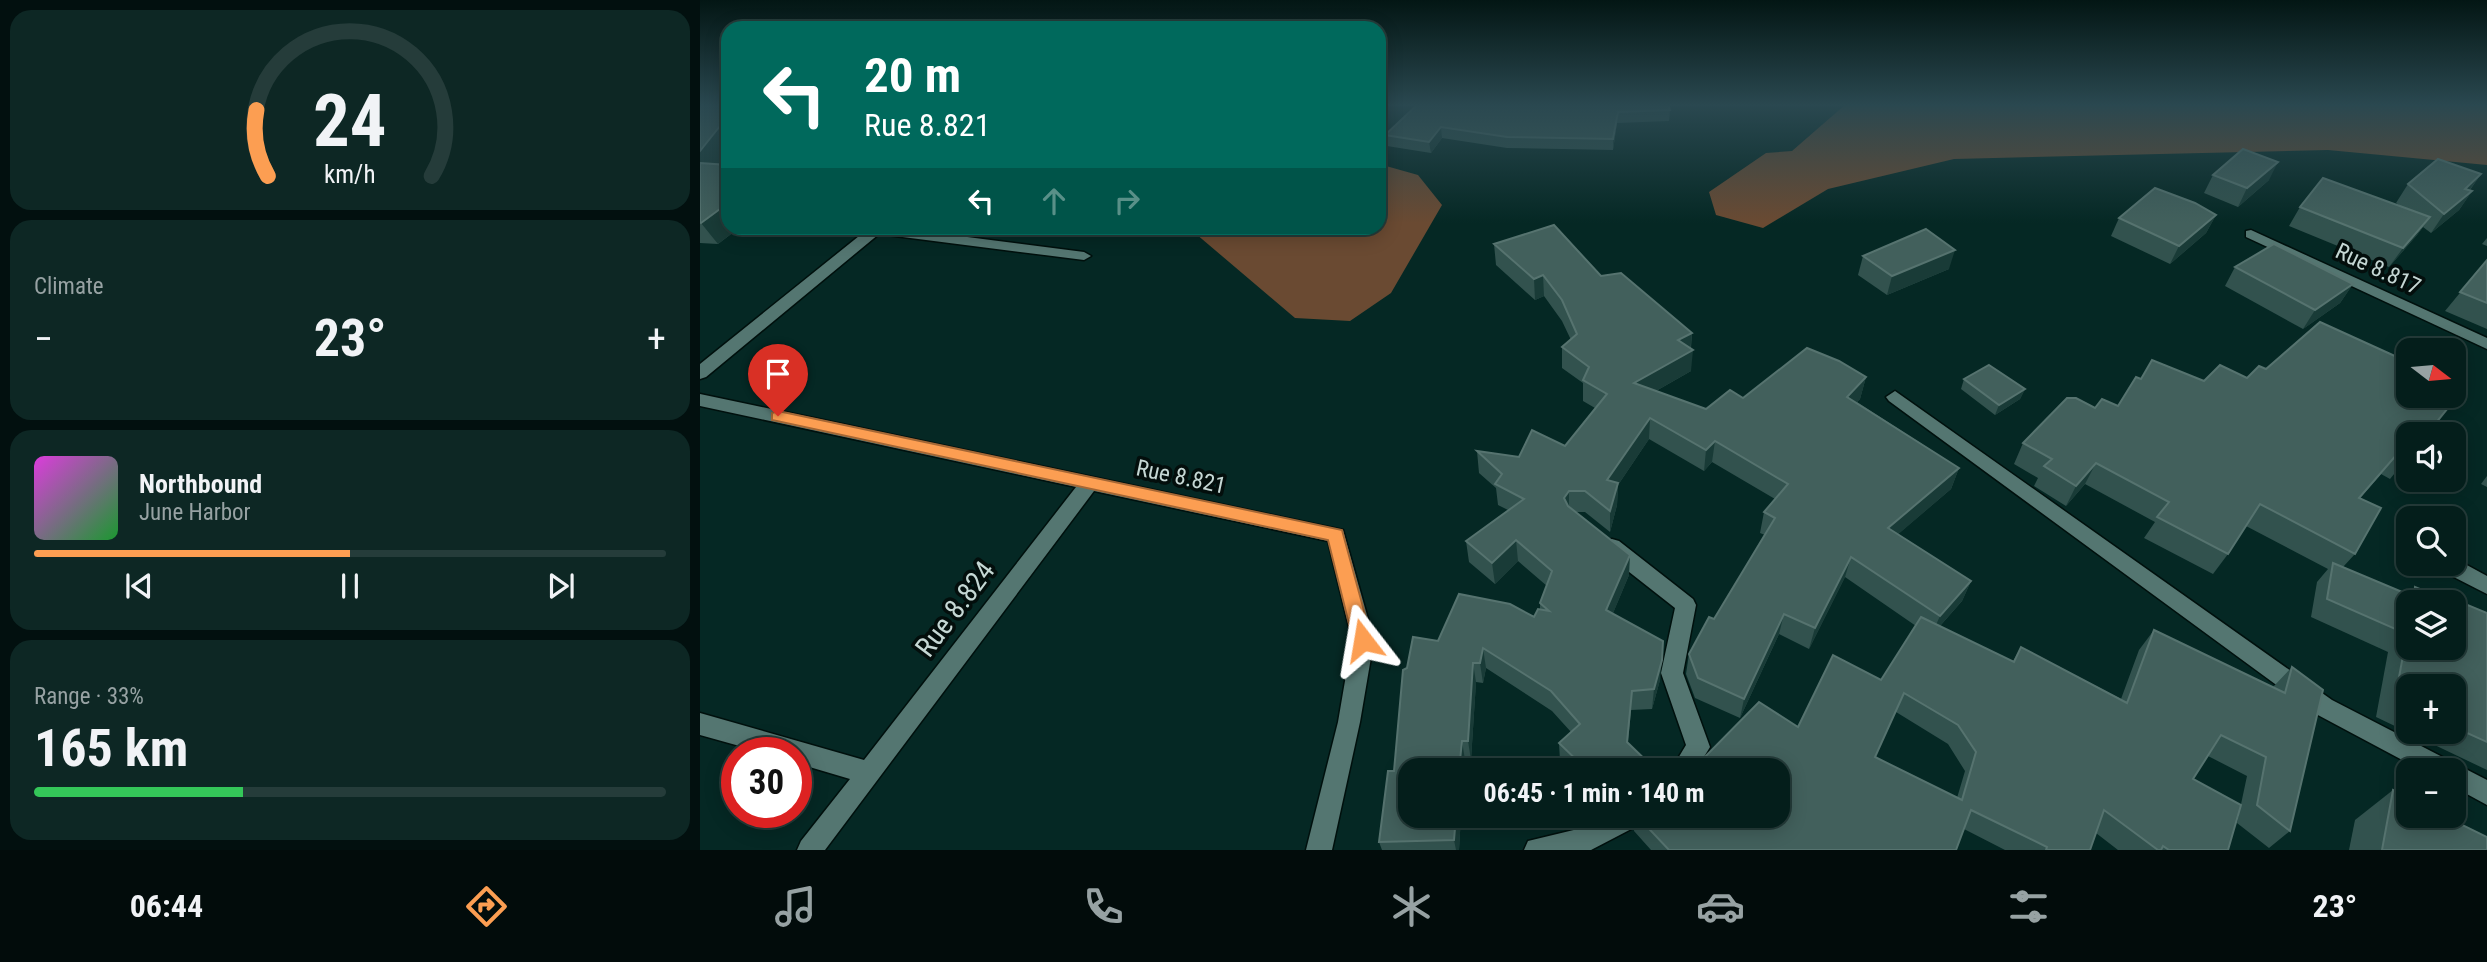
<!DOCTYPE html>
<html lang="en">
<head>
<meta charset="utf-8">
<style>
  :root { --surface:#041e1b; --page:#0d2724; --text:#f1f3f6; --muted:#97a2a3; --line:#253c3a; --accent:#fc9e52 }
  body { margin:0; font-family:"Roboto Condensed",sans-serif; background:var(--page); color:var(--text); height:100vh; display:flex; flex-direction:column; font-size:26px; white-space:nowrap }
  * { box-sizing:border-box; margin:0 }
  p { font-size:23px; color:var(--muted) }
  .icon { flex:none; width:38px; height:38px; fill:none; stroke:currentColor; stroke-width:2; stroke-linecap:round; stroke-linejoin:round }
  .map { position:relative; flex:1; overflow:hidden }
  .drawer { display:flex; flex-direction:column; gap:10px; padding:10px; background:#02100f; width:700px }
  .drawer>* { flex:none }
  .top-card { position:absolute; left:21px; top:21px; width:665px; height:214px; border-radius:21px; box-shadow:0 4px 18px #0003,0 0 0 2px var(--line); background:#00695c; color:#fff; overflow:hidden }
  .needle { width:46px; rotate:106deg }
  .buttons { position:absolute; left:1696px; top:338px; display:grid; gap:14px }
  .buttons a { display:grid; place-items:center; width:70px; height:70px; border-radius:14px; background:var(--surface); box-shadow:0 4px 18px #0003,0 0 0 2px var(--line); font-size:35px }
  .speed { position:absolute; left:21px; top:737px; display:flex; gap:14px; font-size:35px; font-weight:700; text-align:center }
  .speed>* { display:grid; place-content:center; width:91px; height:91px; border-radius:50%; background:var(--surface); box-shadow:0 4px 18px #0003,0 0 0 2px var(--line); line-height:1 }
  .speed .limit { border:10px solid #d22; background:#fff; color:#111 }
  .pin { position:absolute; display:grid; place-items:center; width:60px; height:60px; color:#fff; margin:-72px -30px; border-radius:50% 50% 50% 0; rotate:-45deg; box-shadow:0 0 7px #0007 }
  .pin .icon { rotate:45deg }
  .me { position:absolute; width:77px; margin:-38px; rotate:346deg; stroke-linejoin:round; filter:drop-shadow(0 0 5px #0008) }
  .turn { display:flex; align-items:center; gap:24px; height:147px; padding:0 28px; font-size:32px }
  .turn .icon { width:91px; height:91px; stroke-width:2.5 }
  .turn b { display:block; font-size:49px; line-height:60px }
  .lanes { display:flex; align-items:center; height:66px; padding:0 28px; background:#0003; justify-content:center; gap:35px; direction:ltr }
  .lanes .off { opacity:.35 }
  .big { font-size:52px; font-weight:700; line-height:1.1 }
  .drawer .card { flex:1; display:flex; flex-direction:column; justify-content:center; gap:10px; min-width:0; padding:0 24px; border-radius:21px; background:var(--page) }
  .drawer .dial { align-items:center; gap:0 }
  .dial svg { height:182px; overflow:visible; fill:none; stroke:var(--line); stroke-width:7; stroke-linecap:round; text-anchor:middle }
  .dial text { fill:var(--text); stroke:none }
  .song { display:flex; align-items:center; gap:21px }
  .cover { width:84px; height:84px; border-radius:10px; background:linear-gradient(135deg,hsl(300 70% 55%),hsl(130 70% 35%)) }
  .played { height:7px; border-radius:4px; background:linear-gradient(90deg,var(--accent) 50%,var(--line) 50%) }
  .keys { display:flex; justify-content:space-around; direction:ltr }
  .heat { display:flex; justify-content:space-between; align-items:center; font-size:38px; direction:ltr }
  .charge { height:10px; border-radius:5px; background:linear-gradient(90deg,#34c759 33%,var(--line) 0) }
  .trip { position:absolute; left:698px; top:758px; width:392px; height:70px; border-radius:21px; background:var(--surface); box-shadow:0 4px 18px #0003,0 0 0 2px var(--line); font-weight:700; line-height:70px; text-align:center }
  .tabs { display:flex; height:112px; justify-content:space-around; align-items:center; background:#020c0b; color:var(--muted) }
  .tabs .icon { width:49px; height:49px }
  .tabs .current { color:var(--accent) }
  .tabs b { font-size:32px; color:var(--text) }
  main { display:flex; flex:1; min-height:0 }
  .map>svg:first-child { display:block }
  .forest { fill:#6a4a32 }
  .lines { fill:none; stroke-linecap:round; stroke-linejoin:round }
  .minor-casing { stroke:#00100d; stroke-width:3 }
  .minor { fill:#547671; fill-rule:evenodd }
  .wall { fill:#32524e; fill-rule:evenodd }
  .shaded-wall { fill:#193b37 }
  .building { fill:#42605c; stroke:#56736f; stroke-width:2; fill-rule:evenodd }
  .route { fill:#fc9e52; stroke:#a46735; stroke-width:2 }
  .labels { text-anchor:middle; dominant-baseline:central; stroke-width:7; stroke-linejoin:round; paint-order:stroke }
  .street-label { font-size:23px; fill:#c5d7d4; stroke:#030e0c }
  .near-street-label { font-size:28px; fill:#c5d7d4; stroke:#030e0c }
</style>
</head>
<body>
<main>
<section class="drawer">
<div class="card dial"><svg viewBox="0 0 100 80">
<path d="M14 69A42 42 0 1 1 86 69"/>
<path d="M14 69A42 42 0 0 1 9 40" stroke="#fc9e52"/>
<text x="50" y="56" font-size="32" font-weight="700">24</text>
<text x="50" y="72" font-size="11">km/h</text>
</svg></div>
<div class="card"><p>Climate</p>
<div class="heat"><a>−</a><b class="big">23°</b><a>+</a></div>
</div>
<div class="card">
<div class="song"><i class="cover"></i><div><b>Northbound</b><p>June Harbor</p></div></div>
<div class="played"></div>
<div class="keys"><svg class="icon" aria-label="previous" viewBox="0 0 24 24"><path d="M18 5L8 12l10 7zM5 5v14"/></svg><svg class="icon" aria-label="pause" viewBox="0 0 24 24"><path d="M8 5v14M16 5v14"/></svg><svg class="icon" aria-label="next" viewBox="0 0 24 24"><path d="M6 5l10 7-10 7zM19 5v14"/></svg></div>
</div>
<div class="card"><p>Range · 33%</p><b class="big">165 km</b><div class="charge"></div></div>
</section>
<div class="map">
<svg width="1787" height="850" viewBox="0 0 1787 850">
  <rect width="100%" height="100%" fill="#052824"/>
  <g class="forest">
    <polygon points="1146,104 1787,104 1787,165 1628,150 1254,159 1128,189 1063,228 1016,215 1009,192 1066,153 1092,151"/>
    <polygon points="679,164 718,175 742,205 691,293 650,321 595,318 489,228 679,228"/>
  </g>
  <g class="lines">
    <g class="minor-casing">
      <g id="minor">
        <polygon points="169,228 197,228 384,252 391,256 384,260 179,234 6,377 0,379 0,364"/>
        <polygon points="1551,230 1787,338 1787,349 1546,237 1546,231"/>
        <polygon points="1195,391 1632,700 1787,780 1787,805 1754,787 1754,770 1721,770 1616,714 1189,401 1186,397"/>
        <polygon points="0,394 643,530 674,640 660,722 632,850 606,850 638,722 652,640 628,541 394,491 125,850 97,850 101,841 150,779 96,763 96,752 61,752 0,735 0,713 164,760 376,487 0,406"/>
        <polygon points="912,539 919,541 993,599 996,605 983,673 1010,747 996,770 971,770 986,745 961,673 975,608 905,553 902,547 905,541"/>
        <polygon points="1754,558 1787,576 1787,594 1740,570 1737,564 1754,564"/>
        <polygon points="906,816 942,816 939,825 891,850 824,850 828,841 882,828"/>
      </g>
    </g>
    <use href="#minor" class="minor"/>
  </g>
  <g class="wall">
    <polygon points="0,104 28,104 28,155 21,164 28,228 39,228 18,244 0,243"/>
    <polygon points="718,104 970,110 969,121 917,123 913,150 807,148 742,138 731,153 687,146 685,135"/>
    <polygon points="1781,174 1770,190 1772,191 1759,210 1731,233 1723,227 1717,235 1689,267 1589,226 1600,207 1699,205 1696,203 1708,184"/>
    <polygon points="1513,175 1569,180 1538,207 1504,193"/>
    <polygon points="1516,215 1506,233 1470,264 1411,236 1419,218"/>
    <polygon points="1787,238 1787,246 1782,244"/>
    <path d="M794 244 901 276 992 333 991 348V371L956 391 1006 409 1043 398 1166 377 1160 399 1157 402 1259 468 1251 489 1198 534 1271 581 1262 601 1240 626 1313 661 1321 647 1421 699 1439 650 1454 630 1573 687 1592 667 1590 831 1569 848 1537 823 1547 776 1508 756 1493 779 1528 850H1418L1396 833 1390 850H1305L1264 829 1256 850H951L934 831 935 816H1078L1098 727 1181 680 1216 626 1145 577 1109 649 1079 634 1040 718 995 698 986 674 989 654 1014 619 1065 535 1060 533 1064 512 1075 499 1012 462 1004 471 949 439 918 485 917 505 910 532 885 512H876L929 575 913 613 960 680 952 709 931 710 928 743 956 770H869L860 761 859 743 871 732 852 711 786 668 783 683 776 682 771 760H765V770H710V816H761L759 850H682L679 842 694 771 707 668 738 641 834 617 840 609V603L847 586 818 561 795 584 769 562 766 541 808 510 798 505 796 488 779 473 777 451 819 457 865 446 895 408 883 401V383L862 368V347L871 340 862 321 844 296 835 300 796 265ZM1196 712 1248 744 1265 771 1257 798 1175 757Z"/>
    <polygon points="1163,256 1249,269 1187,295 1158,275"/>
    <polygon points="1787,260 1787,329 1745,311"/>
    <polygon points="1535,267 1653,284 1640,303 1603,329 1525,286"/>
    <polygon points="1264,379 1325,389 1320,399 1295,415 1261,389"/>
    <path d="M1441 379 1504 381 1708 457 1690 479 1681 474 1660 498 1655 554 1643 567 1708 595 1715 587 1738 597 1741 594 1787 613V770L1676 717 1688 652 1611 617 1617 582 1628 569 1546 526 1528 554 1513 574 1444 538 1455 522 1385 484 1366 506 1334 486 1338 478 1314 464 1323 443 1395 408 1418 406ZM1708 686H1754V732H1708Z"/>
    <polygon points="1787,476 1787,487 1781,484"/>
    <polygon points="1693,790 1787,850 1649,850 1655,820"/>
  </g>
  <g class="shaded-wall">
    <polygon points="918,112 917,123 913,150 913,139"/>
    <polygon points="28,116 28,155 6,183 0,174 0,151"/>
    <polygon points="741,127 742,138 731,153 729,142"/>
    <polygon points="1578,162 1569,180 1538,207 1547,188"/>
    <polygon points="1781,174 1768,192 1765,189"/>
    <polygon points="1772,191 1759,210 1731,233 1744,214"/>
    <polygon points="28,203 28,228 39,228 18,244 1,223"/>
    <polygon points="1516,215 1506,233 1470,264 1479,246"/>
    <polygon points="1730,217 1717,235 1689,267 1703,248"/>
    <polygon points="1255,250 1249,269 1187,295 1192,276"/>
    <polygon points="843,275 844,296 835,300 834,279"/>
    <polygon points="1653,284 1640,303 1603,329 1615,310"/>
    <polygon points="992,333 990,352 993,350 991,371 933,404 934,383 978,340"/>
    <polygon points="1166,377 1160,399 1142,418 1147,397"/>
    <polygon points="1325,389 1320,399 1295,415 1299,405"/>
    <polygon points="950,418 949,439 918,485 917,505 910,532 910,511 907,480"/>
    <polygon points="1015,441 1012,462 1004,471 1006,450"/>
    <polygon points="1396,463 1385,484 1366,506 1376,486"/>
    <polygon points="1259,468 1251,489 1181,549 1188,528"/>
    <polygon points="869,491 869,512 864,498"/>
    <polygon points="816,540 818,561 795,584 792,563"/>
    <polygon points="930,555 929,575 906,630 906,610"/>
    <polygon points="1151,557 1145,577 1109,649 1115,628"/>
    <polygon points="1271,581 1262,601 1231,636 1240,616"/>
    <polygon points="1084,614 1079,634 1040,718 1044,699"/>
    <polygon points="783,648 786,668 783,683 780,663"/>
    <polygon points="962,660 960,680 952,709 954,689"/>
    <polygon points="773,663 776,682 771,760 768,741"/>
    <polygon points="762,741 765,760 765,770 759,770"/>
    <polygon points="756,816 761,816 759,850 756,850 754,840"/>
  </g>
  <g class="building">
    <polygon points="0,104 28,104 28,116 0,151"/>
    <polygon points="718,104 968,104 970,110 918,112 913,139 807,137 741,127 729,142 685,135"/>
    <polygon points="1543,149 1578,162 1547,188 1513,175"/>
    <polygon points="1738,159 1781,174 1765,189 1772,191 1744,214 1708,184"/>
    <polygon points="0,163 28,165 28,203 1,223 0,222"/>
    <polygon points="1623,178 1730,217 1703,248 1600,207"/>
    <polygon points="1455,188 1495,203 1516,215 1479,246 1419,218"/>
    <polygon points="854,225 901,276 921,273 992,333 978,340 993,350 934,383 1006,409 1030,390 1043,398 1107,348 1139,361 1166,377 1147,397 1259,468 1188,528 1271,581 1240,616 1151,557 1115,628 1084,614 1044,699 998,678 989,654 1009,617 1014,619 1075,518 1064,512 1088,484 1015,441 1006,450 950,418 907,480 918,483 910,511 885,491 869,491 864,498 868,506 930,555 906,610 963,641 962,660 954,689 932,691 927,742 956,770 887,770 859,743 880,724 851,691 783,648 780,663 773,663 768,741 762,741 759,770 710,770 710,816 756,816 754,840 679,842 688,771 694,771 703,670 707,668 713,637 738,641 759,594 810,604 834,617 838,609 849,611 840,603 852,571 816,540 792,563 766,541 824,499 795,484 802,474 777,451 819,457 832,430 865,446 907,394 883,380 889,367 862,347 877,334 862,300 843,275 834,279 794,244"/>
    <polygon points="1226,229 1255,250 1192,276 1163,256"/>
    <polygon points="1574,244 1653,284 1615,310 1535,267"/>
    <polygon points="1787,260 1787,303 1760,292"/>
    <polygon points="1620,322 1708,362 1708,396 1754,396 1754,382 1765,387 1727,434 1708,434 1708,457 1707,458 1698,453 1659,498 1681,508 1655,554 1560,504 1528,554 1457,517 1469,502 1396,463 1376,486 1344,466 1352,459 1323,443 1367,398 1376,398 1395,408 1402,399 1418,406 1436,377 1441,379 1452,360 1504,381 1520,365 1547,378 1559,366 1566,369"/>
    <polygon points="1289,365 1325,389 1299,405 1264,379"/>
    <path d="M1633 563 1714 597 1715 587 1741 598V594L1787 613V742L1754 727V686H1708V705L1695 699 1707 634 1627 599ZM1708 602H1754V648H1708Z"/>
    <path d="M1221 617 1314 662 1321 647 1427 703 1454 630 1585 693 1592 667 1623 690 1590 831 1557 805 1566 757 1521 735 1493 779 1541 805 1528 850H1469L1463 846 1461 850H1458L1404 810 1390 850H1346L1347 847 1271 810 1256 850H969L937 816H1078V770H992L1059 702 1098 727 1133 655 1181 680ZM1204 693 1258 725 1276 752 1262 800 1175 757Z"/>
    <polygon points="1693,790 1708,798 1708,816 1744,816 1787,837 1787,850 1682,850"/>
  </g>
  <linearGradient id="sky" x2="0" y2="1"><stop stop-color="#031614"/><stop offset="0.47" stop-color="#2a4850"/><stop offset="1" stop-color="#2a4850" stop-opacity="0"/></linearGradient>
  <rect width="1787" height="223" fill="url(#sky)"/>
  <polygon class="route" points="78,411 642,530 672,640 670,646 656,646 653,640 628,540 72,420 72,413"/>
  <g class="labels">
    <g class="street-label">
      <text transform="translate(1678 269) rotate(25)">Rue 8.817</text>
      <text transform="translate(481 477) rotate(12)">Rue 8.821</text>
    </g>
    <g class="near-street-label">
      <text transform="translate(255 609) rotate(-53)">Rue 8.824</text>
    </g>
  </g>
</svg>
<div class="buttons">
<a><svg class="needle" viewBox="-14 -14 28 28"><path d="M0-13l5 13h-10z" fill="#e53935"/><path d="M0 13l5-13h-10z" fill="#97a2a3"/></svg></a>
<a><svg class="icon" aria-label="sound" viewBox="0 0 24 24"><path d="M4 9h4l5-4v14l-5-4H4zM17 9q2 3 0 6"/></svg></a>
<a><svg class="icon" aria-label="search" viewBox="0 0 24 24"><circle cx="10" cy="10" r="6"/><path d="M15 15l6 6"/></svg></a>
<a><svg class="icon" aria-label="layers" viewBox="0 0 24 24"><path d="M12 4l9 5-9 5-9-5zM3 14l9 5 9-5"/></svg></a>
<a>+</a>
<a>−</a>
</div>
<div class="speed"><div class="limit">30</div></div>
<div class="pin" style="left:78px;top:416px;background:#d93025"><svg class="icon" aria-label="arrive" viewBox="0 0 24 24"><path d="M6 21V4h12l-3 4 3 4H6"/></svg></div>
<svg class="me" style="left:663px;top:640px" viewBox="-20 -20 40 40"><path d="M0-17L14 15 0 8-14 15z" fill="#fc9e52" stroke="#fff" stroke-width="4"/></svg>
<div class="trip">06:45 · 1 min · 140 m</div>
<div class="top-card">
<div class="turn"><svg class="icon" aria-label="left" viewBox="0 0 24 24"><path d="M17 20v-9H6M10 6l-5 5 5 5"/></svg><div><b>20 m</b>Rue 8.821</div></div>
<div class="lanes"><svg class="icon" aria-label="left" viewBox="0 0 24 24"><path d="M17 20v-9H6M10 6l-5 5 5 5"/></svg><svg class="icon off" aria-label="ahead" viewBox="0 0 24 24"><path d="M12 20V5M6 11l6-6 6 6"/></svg><svg class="icon off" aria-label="right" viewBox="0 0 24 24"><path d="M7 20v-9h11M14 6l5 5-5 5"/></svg></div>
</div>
</div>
</main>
<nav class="tabs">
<b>06:44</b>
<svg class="icon current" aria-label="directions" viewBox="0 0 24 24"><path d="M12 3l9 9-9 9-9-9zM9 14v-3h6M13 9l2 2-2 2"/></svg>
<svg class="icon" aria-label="music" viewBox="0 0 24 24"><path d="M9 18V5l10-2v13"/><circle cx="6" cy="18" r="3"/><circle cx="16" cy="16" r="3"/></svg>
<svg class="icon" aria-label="phone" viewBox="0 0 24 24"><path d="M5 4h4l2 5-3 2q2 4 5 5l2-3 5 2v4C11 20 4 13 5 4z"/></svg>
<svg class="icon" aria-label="climate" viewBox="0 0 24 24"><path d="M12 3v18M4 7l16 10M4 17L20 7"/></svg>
<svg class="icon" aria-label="car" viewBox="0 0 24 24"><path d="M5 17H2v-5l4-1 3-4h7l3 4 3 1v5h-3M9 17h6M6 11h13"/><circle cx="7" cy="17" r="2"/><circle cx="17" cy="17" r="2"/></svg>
<svg class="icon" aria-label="filters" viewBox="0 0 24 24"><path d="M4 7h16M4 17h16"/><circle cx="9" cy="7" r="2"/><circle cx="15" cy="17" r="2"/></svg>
<b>23°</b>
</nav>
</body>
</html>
